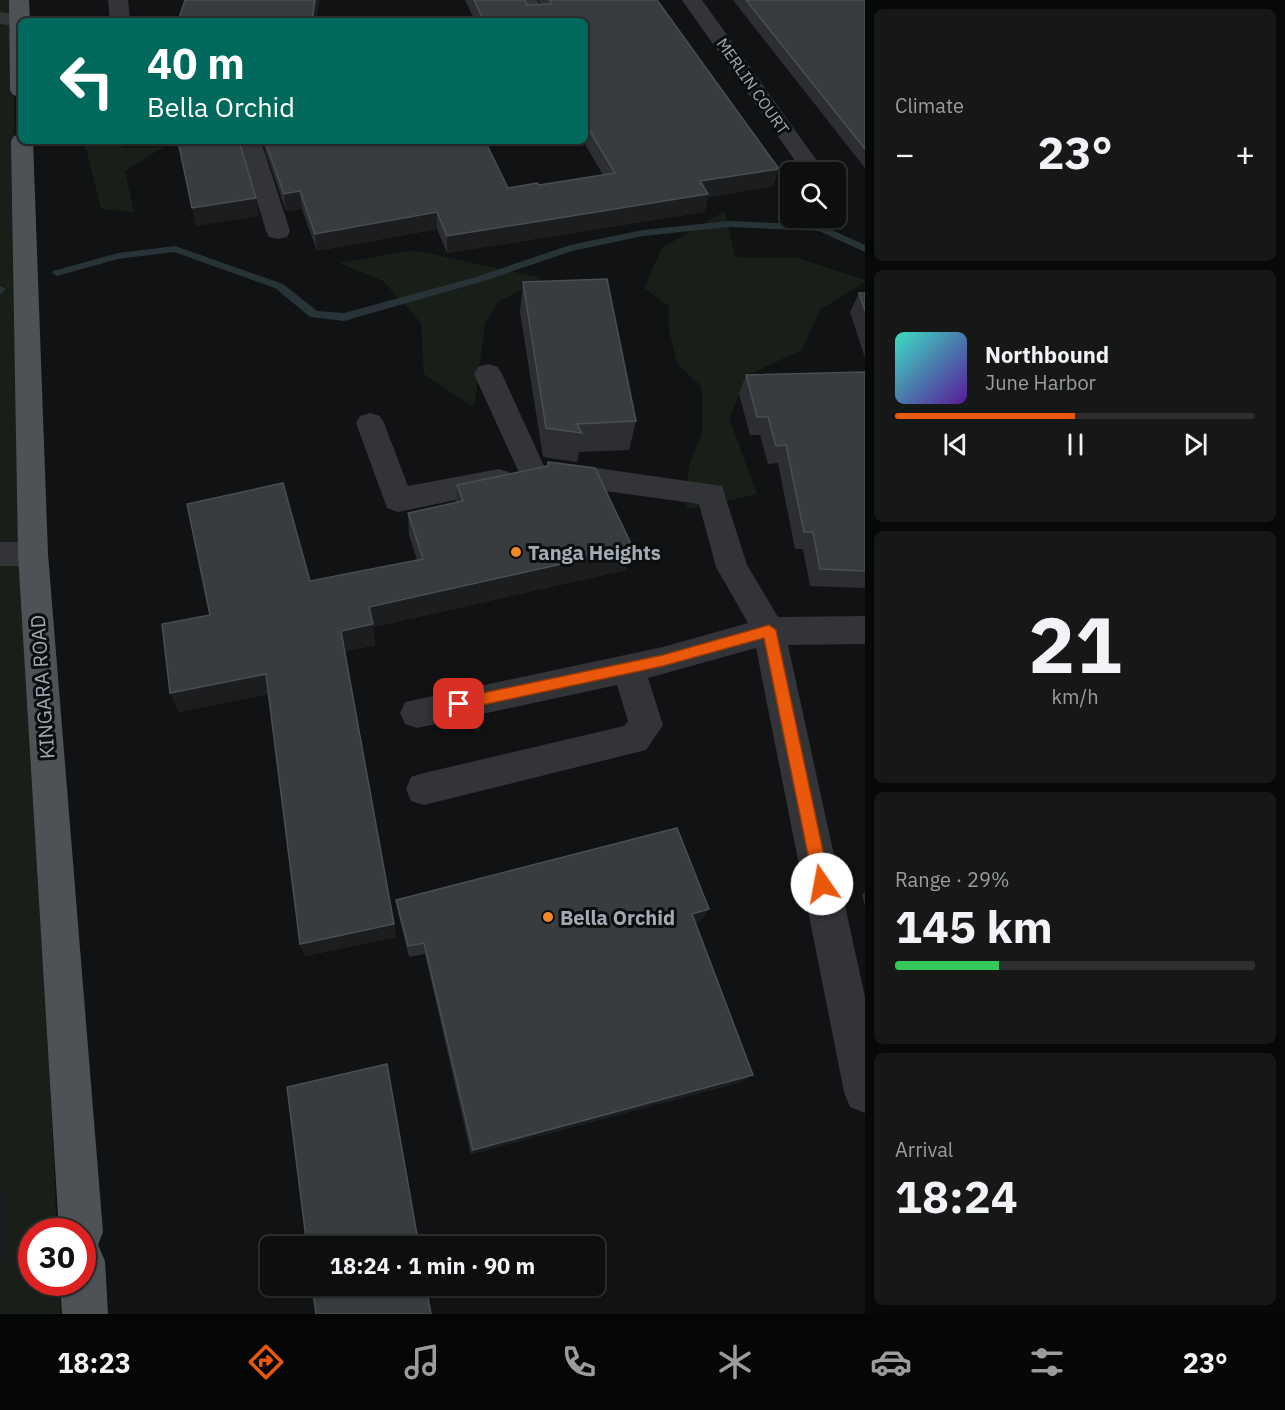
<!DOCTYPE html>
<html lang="en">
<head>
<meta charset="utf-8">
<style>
  :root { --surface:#0d0e0e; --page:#161717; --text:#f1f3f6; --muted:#9a9c9e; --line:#2d2e2e; --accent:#ea580c }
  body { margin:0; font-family:"IBM Plex Sans",sans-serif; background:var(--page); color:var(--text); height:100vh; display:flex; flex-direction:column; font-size:22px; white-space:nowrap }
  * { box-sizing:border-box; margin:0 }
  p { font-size:20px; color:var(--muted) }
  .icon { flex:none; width:33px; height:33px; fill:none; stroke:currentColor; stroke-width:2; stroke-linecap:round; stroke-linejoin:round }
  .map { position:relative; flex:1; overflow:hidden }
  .drawer { display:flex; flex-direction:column; gap:9px; padding:9px; background:#070808; width:420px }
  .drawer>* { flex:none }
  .guide { position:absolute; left:18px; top:18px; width:570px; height:126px; border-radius:9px; box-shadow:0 2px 4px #0004,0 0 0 2px var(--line); background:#00695c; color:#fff; overflow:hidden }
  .controls { position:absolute; left:780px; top:162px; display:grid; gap:12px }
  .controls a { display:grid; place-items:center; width:66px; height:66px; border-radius:9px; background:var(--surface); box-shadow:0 2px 4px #0004,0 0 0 2px var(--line); font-size:30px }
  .speed { position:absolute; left:18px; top:1218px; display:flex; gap:12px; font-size:30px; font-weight:700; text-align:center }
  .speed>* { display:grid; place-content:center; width:78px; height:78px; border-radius:50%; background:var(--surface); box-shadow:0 2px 4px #0004,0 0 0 2px var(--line); line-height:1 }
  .speed .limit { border:9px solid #d22; background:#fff; color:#111 }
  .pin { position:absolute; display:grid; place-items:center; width:51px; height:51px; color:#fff; margin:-26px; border-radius:12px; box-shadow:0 3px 9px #0006 }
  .me { position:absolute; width:66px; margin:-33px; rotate:348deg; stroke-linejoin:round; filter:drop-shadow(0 0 4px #0008) }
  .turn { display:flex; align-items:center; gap:21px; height:126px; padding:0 30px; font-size:27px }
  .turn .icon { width:78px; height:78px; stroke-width:2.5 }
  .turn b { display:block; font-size:42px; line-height:51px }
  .big { font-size:45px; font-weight:700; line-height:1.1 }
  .drawer .card { flex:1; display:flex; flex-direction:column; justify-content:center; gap:9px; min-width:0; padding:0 21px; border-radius:9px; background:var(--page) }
  .drawer .dial { align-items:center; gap:0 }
  .dial b { font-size:78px; line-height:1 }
  .song { display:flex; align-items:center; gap:18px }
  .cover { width:72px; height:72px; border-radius:9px; background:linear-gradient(135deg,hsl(170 70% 55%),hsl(270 70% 35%)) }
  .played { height:6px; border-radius:3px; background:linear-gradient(90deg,var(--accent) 50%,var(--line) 50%) }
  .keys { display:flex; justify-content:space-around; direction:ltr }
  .heat { display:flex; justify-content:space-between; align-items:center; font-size:33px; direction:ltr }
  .charge { height:9px; border-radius:4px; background:linear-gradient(90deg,#34c759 29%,var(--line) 0) }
  .trip { position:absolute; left:260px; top:1236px; width:345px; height:60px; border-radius:9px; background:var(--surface); box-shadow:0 2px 4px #0004,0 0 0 2px var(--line); font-weight:700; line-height:60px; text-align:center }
  .dock { display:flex; height:96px; justify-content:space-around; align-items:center; background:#050606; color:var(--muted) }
  .dock .icon { width:42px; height:42px }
  .dock .current { color:var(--accent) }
  .dock b { font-size:27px; color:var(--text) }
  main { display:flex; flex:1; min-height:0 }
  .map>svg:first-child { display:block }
  .green { fill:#181e18 }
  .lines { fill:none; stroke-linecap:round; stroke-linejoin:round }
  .stream { fill:#283337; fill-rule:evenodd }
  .minor { fill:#323438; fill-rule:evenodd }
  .major { fill:#4e5257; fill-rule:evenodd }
  .wall { fill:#2d2e31 }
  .shaded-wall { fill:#1c1d1f }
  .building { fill:#393c3f; stroke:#4a4d51; stroke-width:1.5 }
  .route { fill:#ea580c; stroke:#983908; stroke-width:1.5 }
  .poi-dot { fill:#f48829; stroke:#0c0d0e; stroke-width:2 }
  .labels { text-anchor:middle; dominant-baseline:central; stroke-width:6; stroke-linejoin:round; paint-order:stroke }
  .far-street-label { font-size:16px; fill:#a2abb4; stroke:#0c0d0e }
  .poi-label { font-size:20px; font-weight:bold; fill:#a2abb4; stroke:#0c0d0e; text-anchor:start }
  .street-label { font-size:20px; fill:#a2abb4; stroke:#0c0d0e }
</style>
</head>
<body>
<main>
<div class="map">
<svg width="865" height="1314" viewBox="0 0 865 1314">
  <rect width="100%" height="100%" fill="#111213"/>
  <g class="green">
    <path d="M0 0H12C16 93 13 186 16 279 27 596 42 914 57 1231L32 1232V1282L60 1283 61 1314H0Z"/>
    <polygon points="84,141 126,141 122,148 165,146 125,171 134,212 101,209"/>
    <polygon points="725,211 735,257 798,258 865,280 865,282 820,310 802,350 748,375 729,418 757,494 686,510 689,464 702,435 702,387 677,364 669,330 669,306 644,288 662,248"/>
    <polygon points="414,250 542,278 497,303 485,324 474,408 424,374 421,323 383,281 339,263"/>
  </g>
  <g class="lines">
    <g class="stream">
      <polygon points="729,221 821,225 865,245 865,252 819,231 729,227 643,236 572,251 484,281 344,321 310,317 275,288 174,252 118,259 57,276 52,273 53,271 118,253 175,246 283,284 317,311 344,313 476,277 570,245 643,230"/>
      <polygon points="0,286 6,289 0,294"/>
    </g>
    <g class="minor">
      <polygon points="108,0 128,0 130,21 110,21"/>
      <polygon points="517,0 537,0 548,21 528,21"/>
      <polygon points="682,0 702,0 825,172 803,172"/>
      <polygon points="0,12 26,16 29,20 21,21 19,26 0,24"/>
      <polygon points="239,141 261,141 290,231 287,237 278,239 269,237 266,231"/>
      <polygon points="488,364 498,367 502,374 544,466 555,462 722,486 747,565 778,617 865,616 865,644 788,645 865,997 865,1113 850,1107 844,1092 756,648 648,678 663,725 646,750 424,805 411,801 406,789 411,777 424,773 624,726 628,721 617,685 417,728 405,724 400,713 405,702 663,647 748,623 716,567 699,504 555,484 545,481 542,476 531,480 521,477 474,374 478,367"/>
      <polygon points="370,413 380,416 384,423 408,486 499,469 509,472 514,480 509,488 499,491 398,512 387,508 356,423 360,416"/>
      <polygon points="0,542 33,542 44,545 48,554 44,563 33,566 0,566"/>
    </g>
    <g class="major">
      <polygon points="9,0 29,0 30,21 21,21 21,97 13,95 10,90"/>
      <polygon points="21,134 21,141 33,141 48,554 103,1232 98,1245 105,1261 108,1314 62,1314 60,1282 82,1282 82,1232 59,1232 18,554 11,141 14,136"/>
    </g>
  </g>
  <g class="wall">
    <polygon points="465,0 525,0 527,5 541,5 538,0 657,0 773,186 708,197 704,212 447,253 437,229 317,251 302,209 286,211 262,141 485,141 508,188 539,185 603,175 583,141 585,141 585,21 475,21"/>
    <polygon points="733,0 865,0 865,168"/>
    <polygon points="523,282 636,421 629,450 579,452 577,462 543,457 520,312"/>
    <polygon points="859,293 865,293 865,358 850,312"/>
    <polygon points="865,372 865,588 810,586 803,549 795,549 778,463 768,464 760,435 750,435 739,394 746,375"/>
    <polygon points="548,462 633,548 626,570 373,627 375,645 345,651 396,937 305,956 300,944 268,694 179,712 210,615 417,560 409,535 408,513 456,502 457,485 547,466"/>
    <polygon points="865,892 865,906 862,895"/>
    <polygon points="396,900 700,921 695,922 741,1082 471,1154 425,954 409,957 398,912"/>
  </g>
  <g class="shaded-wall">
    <polygon points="315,0 320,0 316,21 312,21"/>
    <polygon points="779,169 773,186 708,197 704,212 447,253 447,236 700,181"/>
    <polygon points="300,191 302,209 286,211 284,194"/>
    <polygon points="256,198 259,216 196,226 192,208"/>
    <polygon points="437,212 437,229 317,251 315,234"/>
    <polygon points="633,548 626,570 373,627 375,645 344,651 341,631 369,607"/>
    <polygon points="266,674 271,694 179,712 170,693"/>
    <polygon points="709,909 700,921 683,926 692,914"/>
    <polygon points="394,924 396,937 305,956 300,944"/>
    <polygon points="753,1075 741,1082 471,1154 473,1150"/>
    <polygon points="0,1186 5,1187 10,1259 0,1262"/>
  </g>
  <g class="building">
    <polygon points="185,0 315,0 312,21 178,21"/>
    <polygon points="474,0 525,0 527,5 552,4 549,0 657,0 779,169 700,181 708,194 447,236 437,212 315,234 300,191 284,194 265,141 485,141 508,188 537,183 539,185 615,173 585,123 585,21 484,21"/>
    <polygon points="746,0 865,0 865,149"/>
    <polygon points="178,141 239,141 256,198 192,208"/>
    <polygon points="607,279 636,421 577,424 582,433 546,428 523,282"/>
    <polygon points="859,293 865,293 865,311"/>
    <polygon points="865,372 865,571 820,569 813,532 804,532 786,445 776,446 768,417 757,417 746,375"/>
    <polygon points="548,462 595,468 633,548 369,607 373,624 341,631 394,924 300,944 266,674 170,693 162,624 210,615 187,504 283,483 310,581 423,559 408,513 463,501 457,485 548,466"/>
    <polygon points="677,828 709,909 692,914 753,1075 473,1150 424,943 408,946 396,900"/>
    <polygon points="387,1064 419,1246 307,1246 287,1087"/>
    <polygon points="312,1286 426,1286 431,1314 316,1314"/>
  </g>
  <polygon class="route" points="769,625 776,630 830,884 827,889 822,892 817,889 814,884 764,638 663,666 459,710 452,704 459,698 663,655"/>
  <g class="poi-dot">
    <circle cx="516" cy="552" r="6"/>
    <circle cx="548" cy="917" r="6"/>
  </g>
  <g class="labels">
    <g class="far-street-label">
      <text transform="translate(753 86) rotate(55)">MERLIN COURT</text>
    </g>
    <g class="poi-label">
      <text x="528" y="552">Tanga Heights</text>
      <text x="560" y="917">Bella Orchid</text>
    </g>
    <g class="street-label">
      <text transform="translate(42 687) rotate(-94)">KINGARA ROAD</text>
    </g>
  </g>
</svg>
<div class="controls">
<a><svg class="icon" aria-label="search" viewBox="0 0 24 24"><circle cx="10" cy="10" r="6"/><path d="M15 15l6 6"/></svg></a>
</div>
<div class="speed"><div class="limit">30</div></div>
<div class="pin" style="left:459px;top:704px;background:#d93025"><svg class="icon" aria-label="arrive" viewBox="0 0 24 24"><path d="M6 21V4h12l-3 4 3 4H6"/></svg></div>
<svg class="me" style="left:822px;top:884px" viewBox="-20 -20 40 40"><circle r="19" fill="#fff"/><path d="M0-13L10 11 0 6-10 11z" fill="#ea580c"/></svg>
<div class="trip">18:24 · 1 min · 90 m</div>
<div class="guide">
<div class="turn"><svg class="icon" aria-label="left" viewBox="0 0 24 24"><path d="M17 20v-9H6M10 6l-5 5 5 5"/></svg><div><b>40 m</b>Bella Orchid</div></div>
</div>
</div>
<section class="drawer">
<div class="card"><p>Climate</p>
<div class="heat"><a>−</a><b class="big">23°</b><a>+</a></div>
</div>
<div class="card">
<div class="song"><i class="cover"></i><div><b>Northbound</b><p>June Harbor</p></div></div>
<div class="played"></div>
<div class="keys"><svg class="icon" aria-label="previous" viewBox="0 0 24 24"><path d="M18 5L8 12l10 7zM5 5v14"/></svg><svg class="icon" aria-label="pause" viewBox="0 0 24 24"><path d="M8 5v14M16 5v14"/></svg><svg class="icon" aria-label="next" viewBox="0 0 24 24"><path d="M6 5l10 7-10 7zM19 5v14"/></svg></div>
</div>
<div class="card dial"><b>21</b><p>km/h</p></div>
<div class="card"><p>Range · 29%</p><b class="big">145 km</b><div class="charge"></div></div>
<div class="card"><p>Arrival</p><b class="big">18:24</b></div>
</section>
</main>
<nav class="dock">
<b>18:23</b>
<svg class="icon current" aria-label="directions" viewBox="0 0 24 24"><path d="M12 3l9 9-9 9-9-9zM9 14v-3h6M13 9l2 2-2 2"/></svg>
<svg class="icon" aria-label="music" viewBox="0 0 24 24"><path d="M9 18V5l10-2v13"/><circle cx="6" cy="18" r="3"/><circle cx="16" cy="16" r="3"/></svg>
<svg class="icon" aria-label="phone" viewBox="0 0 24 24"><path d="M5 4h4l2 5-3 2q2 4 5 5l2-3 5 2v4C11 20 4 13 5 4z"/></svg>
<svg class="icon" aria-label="climate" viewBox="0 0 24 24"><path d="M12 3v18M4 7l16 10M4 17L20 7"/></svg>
<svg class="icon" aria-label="car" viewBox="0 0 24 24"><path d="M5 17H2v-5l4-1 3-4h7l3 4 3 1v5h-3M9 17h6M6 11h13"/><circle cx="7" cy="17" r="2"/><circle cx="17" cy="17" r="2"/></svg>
<svg class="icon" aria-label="filters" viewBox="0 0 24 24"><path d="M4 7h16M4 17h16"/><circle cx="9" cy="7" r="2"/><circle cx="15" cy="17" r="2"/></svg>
<b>23°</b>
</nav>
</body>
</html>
